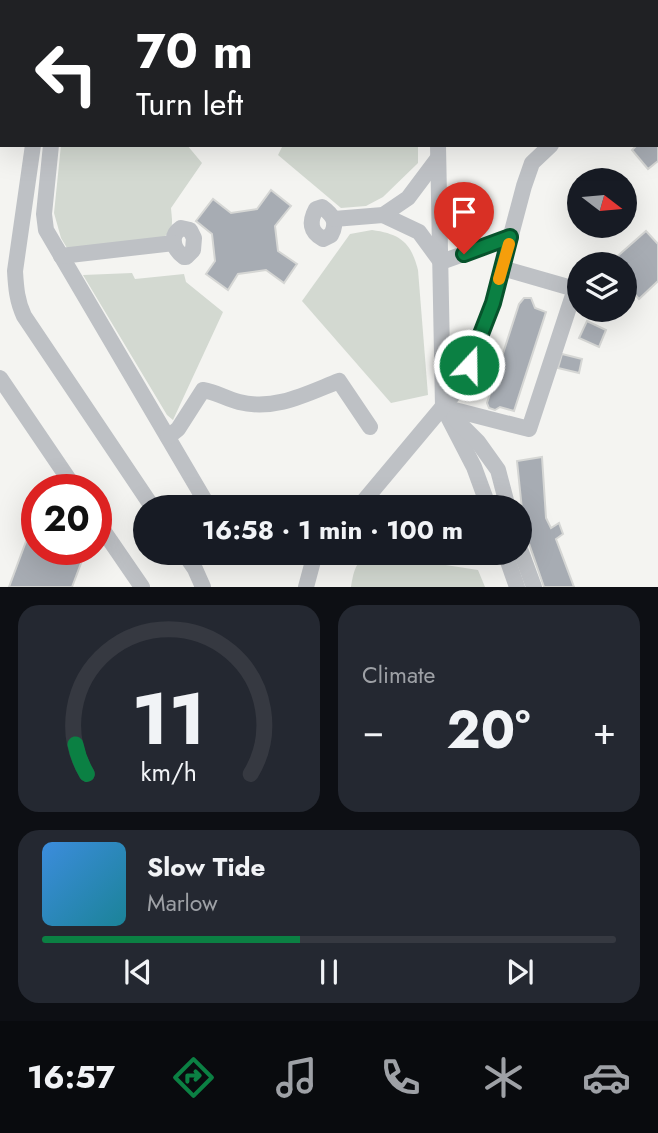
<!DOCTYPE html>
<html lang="en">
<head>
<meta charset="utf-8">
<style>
  :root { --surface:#171b24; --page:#242831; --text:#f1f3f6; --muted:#9ea1a6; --line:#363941; --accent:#0b8043 }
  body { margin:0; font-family:Jost,sans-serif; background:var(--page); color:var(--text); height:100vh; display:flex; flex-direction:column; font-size:26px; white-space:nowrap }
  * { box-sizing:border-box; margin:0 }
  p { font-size:23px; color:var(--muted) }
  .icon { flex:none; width:38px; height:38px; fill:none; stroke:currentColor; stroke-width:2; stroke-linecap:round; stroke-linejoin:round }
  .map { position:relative; height:587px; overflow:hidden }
  .panel { display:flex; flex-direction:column; gap:18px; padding:18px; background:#0d0f14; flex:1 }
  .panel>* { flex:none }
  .top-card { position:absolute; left:0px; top:0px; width:658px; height:147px; box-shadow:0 7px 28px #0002; background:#202124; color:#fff; overflow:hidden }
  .needle { width:46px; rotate:106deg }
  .controls { position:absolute; left:567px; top:168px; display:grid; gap:14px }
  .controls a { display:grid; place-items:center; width:70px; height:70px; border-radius:50%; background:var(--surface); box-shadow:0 7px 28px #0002; font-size:35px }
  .speed { position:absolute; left:21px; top:474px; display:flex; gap:14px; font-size:35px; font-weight:700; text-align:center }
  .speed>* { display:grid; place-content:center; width:91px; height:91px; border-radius:50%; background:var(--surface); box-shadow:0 7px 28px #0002; line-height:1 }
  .speed .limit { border:10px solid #d22; background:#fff; color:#111 }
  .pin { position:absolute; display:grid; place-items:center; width:60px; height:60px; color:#fff; margin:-72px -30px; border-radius:50% 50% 50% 0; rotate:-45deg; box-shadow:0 0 7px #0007 }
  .pin .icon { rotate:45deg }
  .me { position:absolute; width:77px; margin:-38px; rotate:21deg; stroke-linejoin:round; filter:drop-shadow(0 0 5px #0008) }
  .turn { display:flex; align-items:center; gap:24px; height:147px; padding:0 21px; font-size:32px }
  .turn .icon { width:91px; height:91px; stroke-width:2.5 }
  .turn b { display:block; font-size:49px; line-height:60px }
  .big { font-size:52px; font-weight:700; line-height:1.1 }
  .panel .tile { flex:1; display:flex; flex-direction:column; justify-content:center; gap:10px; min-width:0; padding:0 24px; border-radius:21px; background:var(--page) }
  .panel .dial { align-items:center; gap:0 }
  .dial svg { height:182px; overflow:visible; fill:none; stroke:var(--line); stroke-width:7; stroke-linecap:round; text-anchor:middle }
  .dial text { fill:var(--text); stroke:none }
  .song { display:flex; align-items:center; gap:21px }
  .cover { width:84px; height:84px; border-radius:10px; background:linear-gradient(135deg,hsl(210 70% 55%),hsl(190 70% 35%)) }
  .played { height:7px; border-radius:4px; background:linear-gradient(90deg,var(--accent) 45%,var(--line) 45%) }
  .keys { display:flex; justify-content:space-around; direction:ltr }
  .heat { display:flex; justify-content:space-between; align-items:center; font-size:38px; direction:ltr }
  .panel .tiles { flex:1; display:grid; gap:18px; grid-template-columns:1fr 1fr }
  .tile:last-child { grid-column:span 2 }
  .trip { position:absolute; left:133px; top:495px; width:399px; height:70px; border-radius:35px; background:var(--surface); box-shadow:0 7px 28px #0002; font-weight:700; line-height:70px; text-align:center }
  .tabs { display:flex; height:112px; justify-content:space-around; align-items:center; background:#090b0e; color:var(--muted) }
  .tabs .icon { width:49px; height:49px }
  .tabs .selected { color:var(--accent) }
  .tabs b { font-size:32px; color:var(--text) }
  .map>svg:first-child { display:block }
  .green { fill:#d3d9d1 }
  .building { fill:#a7acb3; stroke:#d5d6d4; stroke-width:2 }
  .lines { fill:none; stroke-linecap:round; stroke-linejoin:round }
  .minor { stroke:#bec1c5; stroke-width:16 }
  .route-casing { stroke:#07532c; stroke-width:18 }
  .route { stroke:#0b8043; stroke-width:12 }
  .slow { stroke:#f59e0b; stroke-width:12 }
</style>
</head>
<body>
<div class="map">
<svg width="658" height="587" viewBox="0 0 658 587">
  <rect width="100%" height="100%" fill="#f4f4f1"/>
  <g class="green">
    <path d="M61 145H187L202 163 171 208C172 222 175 228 163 238L67 248 61 238 54 213Z"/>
    <polygon points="283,145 418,145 418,163 383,197 366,206 341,208 278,155"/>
    <path d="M372 230C401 234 411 243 418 270L428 395 391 403 302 301 350 234Z"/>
    <polygon points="132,273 135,279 184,274 186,282 223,312 173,420 167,415 83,275"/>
    <path d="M368 553 478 570 485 587H351C354 570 355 564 368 553Z"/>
  </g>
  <g class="building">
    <polygon points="658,127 658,161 648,169 632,150 637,145 656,145 656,129"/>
    <polygon points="271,190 291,206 275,226 278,251 297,264 284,283 266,270 238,274 228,290 206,274 215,261 212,234 196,221 213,199 231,213 257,209"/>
    <polygon points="646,231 658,244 658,281 639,299 632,291 635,288 625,276 625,264 615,264 612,261"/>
    <polygon points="524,298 531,298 535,308 546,312 514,411 500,407 495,410 489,408 487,403 519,304"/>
    <polygon points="587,321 606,330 599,347 579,338"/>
    <polygon points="562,354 582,359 579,373 558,368"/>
    <polygon points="542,457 546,518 551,528 559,523 563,534 556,539 574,587 544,587 524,529 517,461"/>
    <polygon points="34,520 37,521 37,550 86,550 72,587 9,587"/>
  </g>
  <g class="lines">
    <g class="minor">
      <polyline points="436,0 436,2"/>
      <polyline points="53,2 55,0"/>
      <polyline points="204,2 220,0"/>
      <polyline points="343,2 344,0"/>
      <polyline points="656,54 658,53"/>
      <path d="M33 145 15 271C16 288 17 301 24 316L153 508"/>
      <polyline points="51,145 44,214 46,230 204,499"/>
      <polyline points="438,145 443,407 474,467 489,508"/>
      <path d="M322 207C333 215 338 222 331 235L323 239C310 232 309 222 316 209Z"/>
      <polyline points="383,215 419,232 441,262 511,237"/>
      <polyline points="334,219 383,215 408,198 438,158"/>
      <path d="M181 228 190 230 194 238 193 250 186 257H184C173 249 169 236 181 228Z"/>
      <polyline points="61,256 174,243"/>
      <polyline points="0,378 76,490"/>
      <polyline points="443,407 529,429 575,289 502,268"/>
      <polyline points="454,418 478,442 498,470 508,508"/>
      <path d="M168 437 178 429 203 390C216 392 227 399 239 402 275 411 306 394 339 381L370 427"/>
      <polyline points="358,508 461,385 493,303 524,186 532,163 551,145"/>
      <polyline points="96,520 142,587"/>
      <polyline points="520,549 534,587"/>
      <polyline points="184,553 195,569 203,587"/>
      <polyline points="505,553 517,587"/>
      <polyline points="306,587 313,561 320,553"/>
    </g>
  </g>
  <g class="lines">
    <g class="route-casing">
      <polyline id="route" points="464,254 510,237 493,303 469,365"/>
    </g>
    <use href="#route" class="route"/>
    <polyline class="slow" points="499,279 509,244"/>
  </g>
</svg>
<div class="controls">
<a><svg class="needle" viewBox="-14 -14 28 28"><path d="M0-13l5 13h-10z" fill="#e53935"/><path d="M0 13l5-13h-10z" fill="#9ea1a6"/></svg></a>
<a><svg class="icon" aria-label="layers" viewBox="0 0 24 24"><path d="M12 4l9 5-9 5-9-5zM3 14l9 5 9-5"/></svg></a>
</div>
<div class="speed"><div class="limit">20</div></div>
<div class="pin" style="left:464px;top:254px;background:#d93025"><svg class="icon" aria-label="arrive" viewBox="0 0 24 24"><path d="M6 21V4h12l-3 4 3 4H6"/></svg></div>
<svg class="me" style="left:469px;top:365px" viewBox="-20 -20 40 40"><circle r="17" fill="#0b8043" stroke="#fff" stroke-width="3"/><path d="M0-11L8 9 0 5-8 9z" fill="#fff"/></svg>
<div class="trip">16:58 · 1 min · 100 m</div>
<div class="top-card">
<div class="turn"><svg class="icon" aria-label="left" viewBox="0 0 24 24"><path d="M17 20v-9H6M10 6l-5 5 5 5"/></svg><div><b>70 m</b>Turn left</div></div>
</div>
</div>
<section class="panel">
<div class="tiles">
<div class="tile dial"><svg viewBox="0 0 100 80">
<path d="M14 69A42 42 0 1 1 86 69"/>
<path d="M14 69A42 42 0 0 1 9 56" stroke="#0b8043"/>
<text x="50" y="56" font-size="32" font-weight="700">11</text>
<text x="50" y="72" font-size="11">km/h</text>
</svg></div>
<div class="tile"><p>Climate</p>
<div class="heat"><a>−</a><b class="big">20°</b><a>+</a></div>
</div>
<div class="tile">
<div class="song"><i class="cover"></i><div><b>Slow Tide</b><p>Marlow</p></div></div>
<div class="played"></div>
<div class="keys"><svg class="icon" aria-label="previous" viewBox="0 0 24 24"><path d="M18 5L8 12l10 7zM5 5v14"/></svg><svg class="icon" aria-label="pause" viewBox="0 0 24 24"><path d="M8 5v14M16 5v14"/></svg><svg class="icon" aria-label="next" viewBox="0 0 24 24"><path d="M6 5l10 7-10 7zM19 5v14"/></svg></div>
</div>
</div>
</section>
<nav class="tabs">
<b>16:57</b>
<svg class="icon selected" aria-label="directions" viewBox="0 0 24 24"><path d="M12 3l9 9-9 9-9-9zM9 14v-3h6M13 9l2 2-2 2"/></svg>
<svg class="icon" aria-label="music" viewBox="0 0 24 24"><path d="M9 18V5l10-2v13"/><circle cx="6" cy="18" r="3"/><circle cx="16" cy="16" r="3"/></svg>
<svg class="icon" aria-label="phone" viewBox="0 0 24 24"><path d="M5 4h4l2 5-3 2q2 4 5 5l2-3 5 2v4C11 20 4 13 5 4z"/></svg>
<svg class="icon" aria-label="climate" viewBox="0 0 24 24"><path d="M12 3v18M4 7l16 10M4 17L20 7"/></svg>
<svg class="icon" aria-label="car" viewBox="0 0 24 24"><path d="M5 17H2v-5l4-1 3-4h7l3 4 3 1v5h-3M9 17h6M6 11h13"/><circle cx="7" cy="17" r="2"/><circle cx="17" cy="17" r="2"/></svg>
</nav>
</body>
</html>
